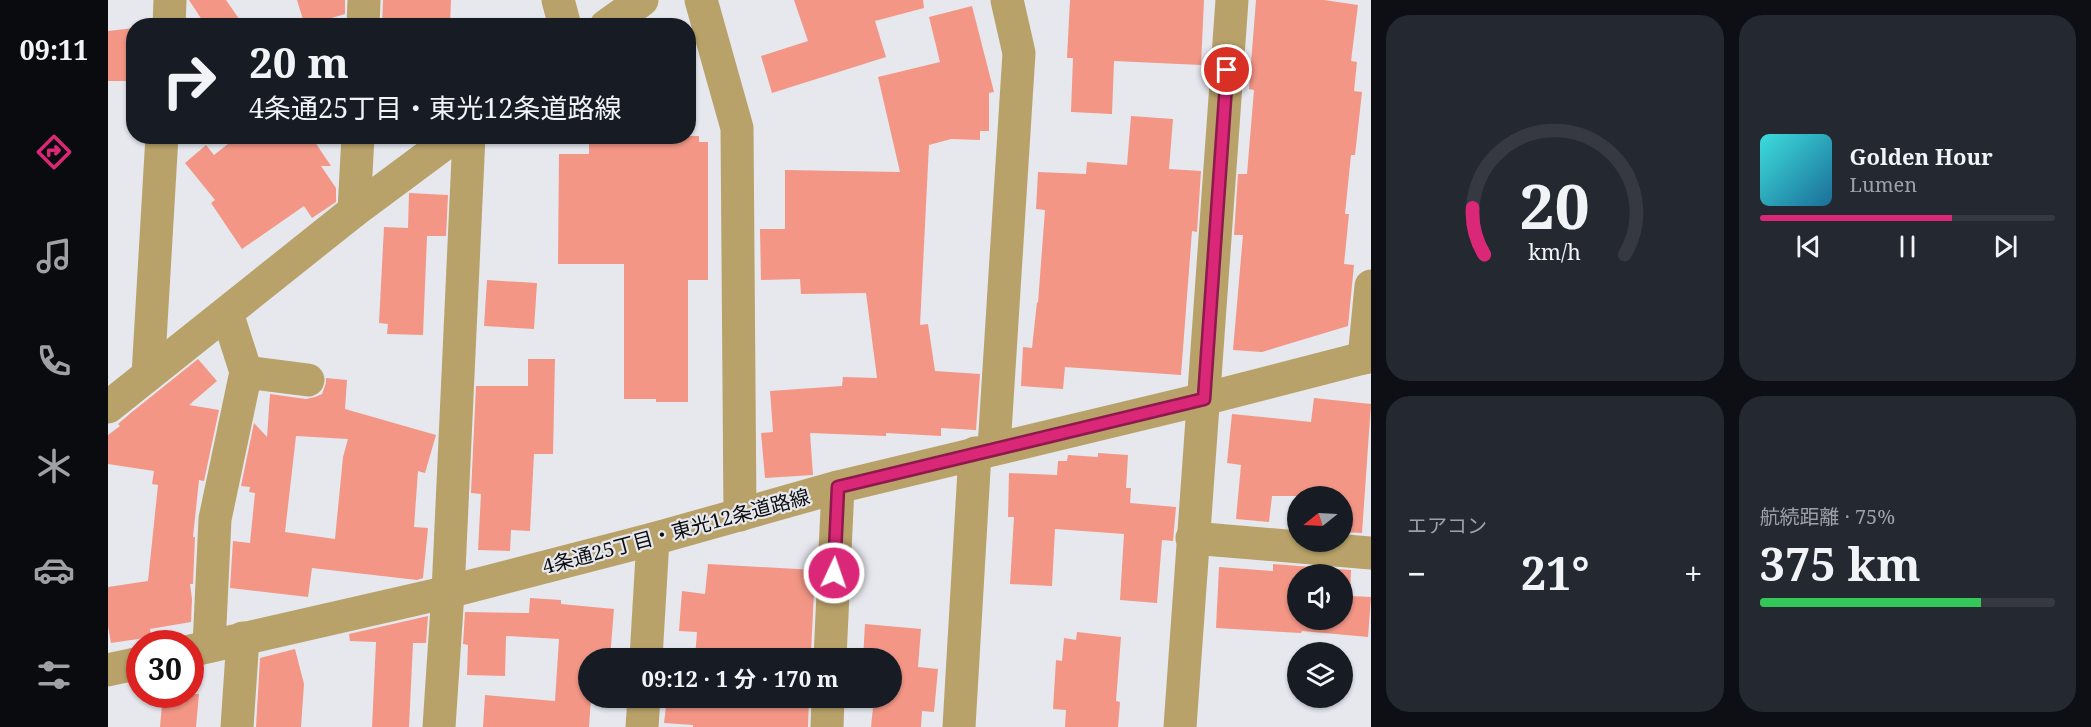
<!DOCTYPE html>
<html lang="ja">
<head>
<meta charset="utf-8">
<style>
  :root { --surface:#171b24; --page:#242831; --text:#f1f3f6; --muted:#9ea1a6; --line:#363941; --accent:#db2777 }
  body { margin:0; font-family:"Noto Serif","Noto Sans JP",serif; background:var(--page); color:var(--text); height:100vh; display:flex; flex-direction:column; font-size:22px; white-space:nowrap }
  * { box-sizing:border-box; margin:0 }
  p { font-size:20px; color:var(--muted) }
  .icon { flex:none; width:33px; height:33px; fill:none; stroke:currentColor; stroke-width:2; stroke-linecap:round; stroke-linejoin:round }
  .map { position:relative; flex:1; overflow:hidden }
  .side { display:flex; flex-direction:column; gap:15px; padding:15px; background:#0d0f14; width:720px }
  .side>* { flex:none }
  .guide { position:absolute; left:18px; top:18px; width:570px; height:126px; border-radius:24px; box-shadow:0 2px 4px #0004; background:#171b24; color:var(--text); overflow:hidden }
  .needle { width:39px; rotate:252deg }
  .buttons { position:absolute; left:1179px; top:486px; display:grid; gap:12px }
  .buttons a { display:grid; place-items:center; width:66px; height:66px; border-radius:50%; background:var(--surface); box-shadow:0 2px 4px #0004; font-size:30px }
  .speed { position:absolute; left:18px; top:630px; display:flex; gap:12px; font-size:30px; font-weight:700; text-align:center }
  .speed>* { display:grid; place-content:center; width:78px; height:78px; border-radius:50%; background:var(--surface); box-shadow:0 2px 4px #0004; line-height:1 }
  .speed .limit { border:9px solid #d22; background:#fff; color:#111 }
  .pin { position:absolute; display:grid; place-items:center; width:51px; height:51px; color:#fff; margin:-26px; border:3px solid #fff; border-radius:50%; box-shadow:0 2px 6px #0007 }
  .me { position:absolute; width:66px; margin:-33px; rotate:3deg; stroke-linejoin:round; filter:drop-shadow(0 0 4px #0008) }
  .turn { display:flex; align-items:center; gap:21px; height:126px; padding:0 24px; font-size:27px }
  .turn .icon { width:78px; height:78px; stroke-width:2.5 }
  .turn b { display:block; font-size:42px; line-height:51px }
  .big { font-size:45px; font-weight:700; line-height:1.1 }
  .side .tile { flex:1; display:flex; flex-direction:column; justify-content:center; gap:9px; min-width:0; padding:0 21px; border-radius:24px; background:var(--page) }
  .side .dial { align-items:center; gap:0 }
  .dial svg { height:156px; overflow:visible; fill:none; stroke:var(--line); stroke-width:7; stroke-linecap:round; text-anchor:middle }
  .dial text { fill:var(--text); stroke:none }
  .song { display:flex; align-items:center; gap:18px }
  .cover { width:72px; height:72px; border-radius:9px; background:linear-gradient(135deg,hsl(180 70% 55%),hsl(200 70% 35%)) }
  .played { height:6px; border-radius:3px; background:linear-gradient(90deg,var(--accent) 65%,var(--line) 65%) }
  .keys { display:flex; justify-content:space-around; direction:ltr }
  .heat { display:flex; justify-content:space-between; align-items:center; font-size:33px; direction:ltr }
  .charge { height:9px; border-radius:4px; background:linear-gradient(90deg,#34c759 75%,var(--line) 0) }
  .side .tiles { flex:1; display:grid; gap:15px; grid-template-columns:repeat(2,1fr) }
  .trip { position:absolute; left:470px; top:648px; width:324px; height:60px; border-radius:30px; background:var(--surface); box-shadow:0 2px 4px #0004; font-weight:700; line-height:60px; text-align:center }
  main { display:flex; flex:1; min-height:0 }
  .tab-bar { display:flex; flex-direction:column; width:108px; justify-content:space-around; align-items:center; background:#090b0e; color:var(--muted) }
  .tab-bar .icon { width:42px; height:42px }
  .tab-bar .current { color:var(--accent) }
  .tab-bar b { font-size:27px; color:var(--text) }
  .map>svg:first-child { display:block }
  .building { fill:#f39686; fill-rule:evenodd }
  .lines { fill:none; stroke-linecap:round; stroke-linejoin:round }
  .minor { stroke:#b8a269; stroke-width:33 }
  .route-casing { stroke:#8e194d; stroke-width:15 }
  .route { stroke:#db2777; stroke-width:10 }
  .labels { text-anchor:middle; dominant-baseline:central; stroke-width:4.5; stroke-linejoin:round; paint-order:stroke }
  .street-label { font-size:20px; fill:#0b0c0e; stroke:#e6e8ee }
</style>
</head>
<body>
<main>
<nav class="tab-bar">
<b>09:11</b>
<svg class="icon current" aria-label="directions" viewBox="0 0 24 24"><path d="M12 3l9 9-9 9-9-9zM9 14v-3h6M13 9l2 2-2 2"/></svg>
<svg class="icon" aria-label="music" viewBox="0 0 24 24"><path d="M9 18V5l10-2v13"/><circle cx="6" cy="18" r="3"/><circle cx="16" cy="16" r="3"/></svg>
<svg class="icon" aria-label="phone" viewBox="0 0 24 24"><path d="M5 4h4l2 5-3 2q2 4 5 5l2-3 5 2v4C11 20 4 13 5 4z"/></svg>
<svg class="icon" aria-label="climate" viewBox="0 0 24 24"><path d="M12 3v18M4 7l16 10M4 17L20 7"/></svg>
<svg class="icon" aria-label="car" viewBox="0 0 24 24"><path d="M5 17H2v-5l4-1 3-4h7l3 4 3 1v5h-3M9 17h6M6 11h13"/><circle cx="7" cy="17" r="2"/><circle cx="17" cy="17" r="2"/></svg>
<svg class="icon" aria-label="filters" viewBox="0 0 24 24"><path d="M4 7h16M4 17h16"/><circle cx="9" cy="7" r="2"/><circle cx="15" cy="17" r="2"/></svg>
</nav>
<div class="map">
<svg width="1263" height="727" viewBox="0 0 1263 727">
  <rect width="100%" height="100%" fill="#e6e8ee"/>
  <g class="building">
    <polygon points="81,0 118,0 136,26 98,26"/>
    <polygon points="189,0 237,0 237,14 197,26"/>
    <polygon points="275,0 343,0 342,26 274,26"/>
    <polygon points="686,0 815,0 816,8 767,21 778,57 664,93 653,56 700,41"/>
    <polygon points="962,0 1096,0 1093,65 1006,61 1004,114 963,112 965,58 959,58"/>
    <polygon points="1148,0 1216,0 1250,5 1243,61 1249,62 1246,91 1254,92 1247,155 1243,155 1237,214 1241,214 1236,264 1246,265 1240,326 1154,352 1125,350 1135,235 1126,235 1130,174 1139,174 1146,90 1141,89"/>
    <polygon points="864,6 886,92 881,93 881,131 872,131 872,140 843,139 821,145 812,325 820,324 827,371 872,374 868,430 833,428 833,436 778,433 778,436 702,433 705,475 657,478 653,433 665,432 662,391 734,386 735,377 769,378 758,293 693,294 692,279 653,280 652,229 677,229 677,170 792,172 770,77 832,62 821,17"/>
    <polygon points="26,28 26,81 0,81 0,31"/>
    <polygon points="1023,116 1065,119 1061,169 1093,171 1089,232 1084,231 1073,375 957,367 955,389 913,386 915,347 924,348 929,302 930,303 937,210 928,209 930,172 978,174 979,162 1019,165"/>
    <polygon points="130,136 203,136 223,166 213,166 228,188 228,202 204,218 196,206 134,249 103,203 107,200 77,163 98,145 106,155"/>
    <polygon points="481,136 591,136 591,142 600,142 600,280 580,280 580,402 548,402 548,399 516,399 516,264 450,264 451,154 481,154"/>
    <polygon points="301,193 340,195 338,236 319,236 315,335 279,334 280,324 271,323 276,227 300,228"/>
    <polygon points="379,280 429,283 426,329 376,326"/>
    <polygon points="90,359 109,381 81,405 111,410 96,481 91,480 85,537 87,537 85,584 82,584 84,599 83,622 42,629 43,637 3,643 0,626 0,587 40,581 50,485 44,484 46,471 0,464 0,435 12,426 10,424 24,412"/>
    <polygon points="420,359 447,359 445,454 426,454 422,531 403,530 402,551 370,550 373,494 363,493 368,386 420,386"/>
    <path d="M218 378 239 380 237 409 328 435 317 473 310 471 306 527 320 528 315 578 309 580 204 568 200 597 122 588 125 541 142 543 147 493 141 492 142 487 133 486 146 423 159 437 162 394 198 399 207 397 214 394 218 383ZM188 436 240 439 235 457 227 539 177 532Z"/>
    <polygon points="1206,398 1263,404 1254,533 1234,532 1234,496 1164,496 1161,522 1128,519 1133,465 1119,463 1124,414 1203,422"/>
    <polygon points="990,453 1020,455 1018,488 1023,488 1022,503 1068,507 1065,541 1054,540 1049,603 1012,600 1016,534 947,529 944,586 902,584 906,517 900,517 901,473 949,475 950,461 959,461 960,455 990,457"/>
    <polygon points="600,564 707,570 703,653 636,648 635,658 587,658 589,632 571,631 574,591 597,594"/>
    <path d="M1165 564 1243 570 1242 596 1263 597 1260 637 1194 631 1193 633 1108 628 1111 567 1165 571ZM1190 574H1234V620H1190Z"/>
    <polygon points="422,598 453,600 453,604 506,609 502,658 480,658 480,698 499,698 483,698 481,727 375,727 377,695 447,701 451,639 398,636 397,676 359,675 360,645 355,644 357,612 421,613"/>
    <polygon points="320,616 318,643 305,643 301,727 264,727 268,642 242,641 241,634"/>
    <polygon points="757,624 813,629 810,667 830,669 826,712 814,711 813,727 763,727 766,698 783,698 783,658 755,658"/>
    <polygon points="969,632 1013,637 1008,701 1012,702 1010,727 957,727 958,710 945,709 948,660 954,661 956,638 968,640"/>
    <polygon points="187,649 196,684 193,727 148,727 152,658"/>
    <polygon points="55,694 91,694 88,727 52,727"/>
    <polygon points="559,698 585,700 585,698 701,698 700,727 585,727 585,725 556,723"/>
  </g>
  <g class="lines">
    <g class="minor">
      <polyline points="450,0 457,26"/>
      <polyline points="593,0 629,128 632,515"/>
      <polyline points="61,26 62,0"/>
      <polyline points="255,26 256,0"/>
      <polyline points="498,26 534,0"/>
      <polyline points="246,211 250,136"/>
      <polyline points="1256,358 1263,286"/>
      <polyline points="138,372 200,380"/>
      <polyline points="40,375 54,136"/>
      <polyline points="0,407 246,211 347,136"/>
      <polyline points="886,448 911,53 899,0"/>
      <polyline points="1084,538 1263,553"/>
      <polyline points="101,646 107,519 138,372 119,313"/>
      <polyline points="82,651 340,592 545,539 730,487 1096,399 1263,356"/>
      <polyline points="538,658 545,539"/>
      <polyline points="722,658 730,487"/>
      <polyline points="0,670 32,663"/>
      <polyline points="129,727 135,638"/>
      <polyline points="331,727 340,592 361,136"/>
      <polyline points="534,727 536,698"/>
      <polyline points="719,727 720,698"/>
      <polyline points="851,727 867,453"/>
      <polyline points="1072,727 1124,0"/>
    </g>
  </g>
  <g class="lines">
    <g class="route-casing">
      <polyline id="route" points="726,573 730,487 1096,399 1119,70"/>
    </g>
    <use href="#route" class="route"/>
  </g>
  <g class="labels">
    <g class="street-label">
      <text transform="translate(568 531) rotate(-15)">4条通25丁目・東光12条道路線</text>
    </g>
  </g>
</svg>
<div class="buttons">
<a><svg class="needle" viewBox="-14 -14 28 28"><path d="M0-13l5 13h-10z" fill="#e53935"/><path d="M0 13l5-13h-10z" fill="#9ea1a6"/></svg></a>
<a><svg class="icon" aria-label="sound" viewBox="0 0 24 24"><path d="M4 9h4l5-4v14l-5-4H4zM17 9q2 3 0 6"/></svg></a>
<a><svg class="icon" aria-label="layers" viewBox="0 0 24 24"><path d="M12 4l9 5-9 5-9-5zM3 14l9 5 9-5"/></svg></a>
</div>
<div class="speed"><div class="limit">30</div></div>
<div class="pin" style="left:1119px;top:70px;background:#d93025"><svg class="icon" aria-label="arrive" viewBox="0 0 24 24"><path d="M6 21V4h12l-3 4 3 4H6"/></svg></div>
<svg class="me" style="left:726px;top:573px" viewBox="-20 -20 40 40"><circle r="17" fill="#db2777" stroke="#fff" stroke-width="3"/><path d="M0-11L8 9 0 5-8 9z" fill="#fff"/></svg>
<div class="trip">09:12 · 1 分 · 170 m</div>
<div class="guide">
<div class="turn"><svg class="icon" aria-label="right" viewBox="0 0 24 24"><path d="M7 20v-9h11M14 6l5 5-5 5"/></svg><div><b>20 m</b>4条通25丁目・東光12条道路線</div></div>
</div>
</div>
<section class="side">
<div class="tiles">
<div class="tile dial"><svg viewBox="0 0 100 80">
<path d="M14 69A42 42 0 1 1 86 69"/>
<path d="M14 69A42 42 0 0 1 8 45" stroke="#db2777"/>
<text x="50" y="56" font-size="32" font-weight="700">20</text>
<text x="50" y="72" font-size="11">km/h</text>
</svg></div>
<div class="tile">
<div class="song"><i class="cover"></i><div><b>Golden Hour</b><p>Lumen</p></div></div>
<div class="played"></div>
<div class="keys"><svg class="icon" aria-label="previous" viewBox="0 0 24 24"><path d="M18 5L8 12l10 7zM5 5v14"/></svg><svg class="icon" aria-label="pause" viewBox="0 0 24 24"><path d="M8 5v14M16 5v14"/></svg><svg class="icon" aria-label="next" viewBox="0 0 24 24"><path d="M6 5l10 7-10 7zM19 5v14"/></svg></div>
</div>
<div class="tile"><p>エアコン</p>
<div class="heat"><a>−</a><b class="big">21°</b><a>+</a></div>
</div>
<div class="tile"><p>航続距離 · 75%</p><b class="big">375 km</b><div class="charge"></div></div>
</div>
</section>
</main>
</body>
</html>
